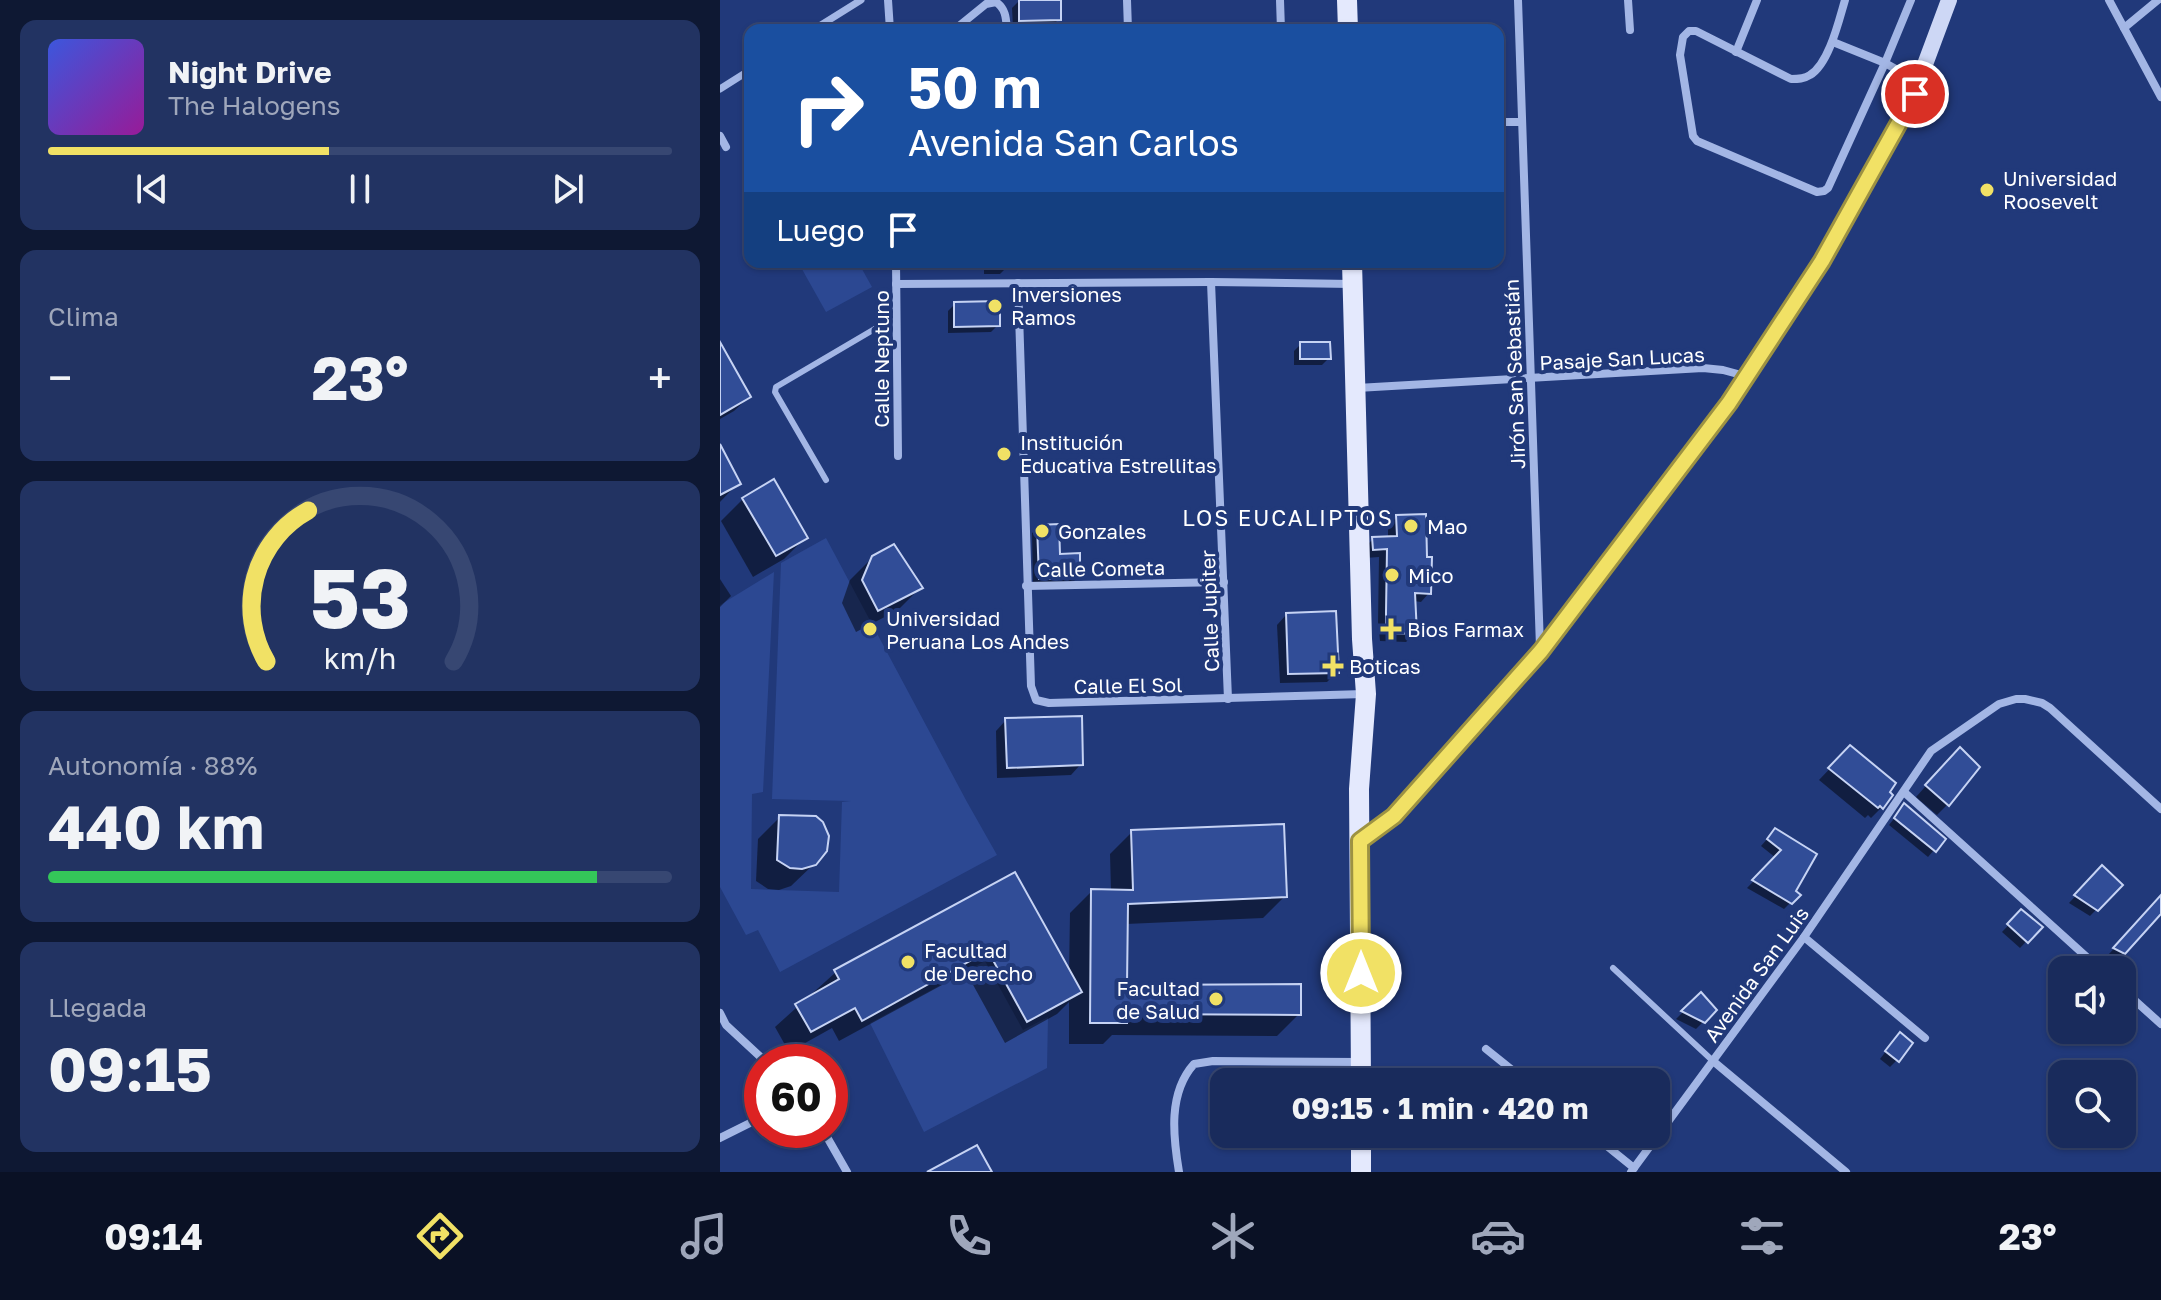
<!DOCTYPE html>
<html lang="es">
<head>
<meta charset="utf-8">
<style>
  :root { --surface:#192b5c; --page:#223362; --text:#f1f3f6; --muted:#9fa7bb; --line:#374772; --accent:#f1e165 }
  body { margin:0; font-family:"Golos Text",sans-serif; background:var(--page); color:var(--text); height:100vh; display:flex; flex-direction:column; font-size:30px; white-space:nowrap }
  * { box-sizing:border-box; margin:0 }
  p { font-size:26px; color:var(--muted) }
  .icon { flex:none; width:44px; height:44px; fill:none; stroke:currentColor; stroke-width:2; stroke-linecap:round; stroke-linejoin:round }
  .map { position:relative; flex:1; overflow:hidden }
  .details { display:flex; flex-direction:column; gap:20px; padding:20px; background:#0e1833; width:720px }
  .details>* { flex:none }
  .banner { position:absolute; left:24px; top:24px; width:760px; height:244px; border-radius:16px; box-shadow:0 2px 6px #0004,0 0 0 2px var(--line); background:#1a4fa0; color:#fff; overflow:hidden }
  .fabs { position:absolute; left:1328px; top:956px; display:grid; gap:16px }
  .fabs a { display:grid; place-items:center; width:88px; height:88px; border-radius:16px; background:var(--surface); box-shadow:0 2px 6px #0004,0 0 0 2px var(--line); font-size:40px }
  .speed { position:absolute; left:24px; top:1044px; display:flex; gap:16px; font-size:40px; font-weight:700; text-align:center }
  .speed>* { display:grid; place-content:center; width:104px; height:104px; border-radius:50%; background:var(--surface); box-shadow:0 2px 6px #0004,0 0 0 2px var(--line); line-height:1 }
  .speed .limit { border:12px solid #d22; background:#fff; color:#111 }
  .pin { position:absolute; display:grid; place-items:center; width:68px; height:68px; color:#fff; margin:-34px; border:4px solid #fff; border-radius:50%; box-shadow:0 2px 8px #0007 }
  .me { position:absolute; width:88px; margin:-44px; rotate:0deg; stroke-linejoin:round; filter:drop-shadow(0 0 6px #0008) }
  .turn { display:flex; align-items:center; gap:28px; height:168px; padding:0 32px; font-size:36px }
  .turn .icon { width:104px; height:104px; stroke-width:2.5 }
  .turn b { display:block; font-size:56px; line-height:68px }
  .then { display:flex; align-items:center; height:76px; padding:0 32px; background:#0003; gap:16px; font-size:30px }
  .big { font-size:60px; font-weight:700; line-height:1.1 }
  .details .tile { flex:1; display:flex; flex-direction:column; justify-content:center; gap:12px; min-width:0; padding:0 28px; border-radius:16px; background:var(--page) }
  .details .dial { align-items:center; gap:0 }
  .dial svg { height:208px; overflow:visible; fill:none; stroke:var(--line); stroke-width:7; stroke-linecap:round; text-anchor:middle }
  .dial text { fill:var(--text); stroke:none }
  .song { display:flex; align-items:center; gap:24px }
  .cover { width:96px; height:96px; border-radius:12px; background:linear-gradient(135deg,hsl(230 70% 55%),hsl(300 70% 35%)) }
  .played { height:8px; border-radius:4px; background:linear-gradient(90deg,var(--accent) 45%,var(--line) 45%) }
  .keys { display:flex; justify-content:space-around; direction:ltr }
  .heat { display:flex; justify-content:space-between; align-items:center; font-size:44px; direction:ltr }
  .charge { height:12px; border-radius:6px; background:linear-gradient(90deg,#34c759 88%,var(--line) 0) }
  .trip { position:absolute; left:490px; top:1068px; width:460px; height:80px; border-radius:16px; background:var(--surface); box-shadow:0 2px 6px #0004,0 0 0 2px var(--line); font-weight:700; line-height:80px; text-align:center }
  .menu { display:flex; height:128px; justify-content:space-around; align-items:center; background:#0a1125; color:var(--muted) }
  .menu .icon { width:56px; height:56px }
  .menu .on { color:var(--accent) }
  .menu b { font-size:36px; color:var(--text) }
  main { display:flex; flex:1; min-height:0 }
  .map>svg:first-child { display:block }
  .green { fill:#2c4892 }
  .shadow { fill:#0007 }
  .building { fill:#314d97; stroke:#c6d3f4; stroke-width:2 }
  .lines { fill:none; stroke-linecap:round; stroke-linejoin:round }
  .service { stroke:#a3b6e5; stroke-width:6 }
  .pedestrian { stroke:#a3b6e5; stroke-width:7 }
  .minor { stroke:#a3b6e5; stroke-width:8 }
  .secondary { stroke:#cdd7f5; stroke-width:16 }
  .primary { stroke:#e4e9fd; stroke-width:20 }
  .route-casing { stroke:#9d9242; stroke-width:20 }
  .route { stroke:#f1e165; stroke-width:14 }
  .poi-dot { fill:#f1e165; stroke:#21397a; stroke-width:3 }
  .labels { text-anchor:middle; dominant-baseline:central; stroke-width:8; stroke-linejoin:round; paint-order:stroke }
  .poi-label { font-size:20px; fill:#fff; stroke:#21397a; text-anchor:start }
  .street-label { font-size:20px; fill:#fff; stroke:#21397a }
  .neighbourhood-label { font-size:22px; letter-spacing:2px; fill:#fff; stroke:#21397a }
</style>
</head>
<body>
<main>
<section class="details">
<div class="tile">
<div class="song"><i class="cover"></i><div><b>Night Drive</b><p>The Halogens</p></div></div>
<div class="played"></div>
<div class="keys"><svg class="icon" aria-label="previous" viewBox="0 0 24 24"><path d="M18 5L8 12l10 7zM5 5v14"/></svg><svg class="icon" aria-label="pause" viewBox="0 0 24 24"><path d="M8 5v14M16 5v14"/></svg><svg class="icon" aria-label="next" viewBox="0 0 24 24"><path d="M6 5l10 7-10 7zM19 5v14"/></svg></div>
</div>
<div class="tile"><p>Clima</p>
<div class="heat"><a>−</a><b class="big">23°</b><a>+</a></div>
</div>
<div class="tile dial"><svg viewBox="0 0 100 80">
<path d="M14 69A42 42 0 1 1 86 69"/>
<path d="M14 69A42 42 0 0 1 30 11" stroke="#f1e165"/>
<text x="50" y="56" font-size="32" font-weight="700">53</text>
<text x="50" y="72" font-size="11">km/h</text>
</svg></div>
<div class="tile"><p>Autonomía · 88%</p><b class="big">440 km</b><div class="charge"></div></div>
<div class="tile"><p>Llegada</p><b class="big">09:15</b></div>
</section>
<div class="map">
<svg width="1441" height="1172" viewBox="0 0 1441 1172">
  <rect width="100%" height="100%" fill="#21397a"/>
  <g class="green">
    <polygon points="78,262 138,262 152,287 106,312"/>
    <polygon points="106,538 247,802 277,855 60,972 38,930 26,935 0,887 0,605 54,572 43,792 32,794 31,889 119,892 122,802 131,801 52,799 61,563"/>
    <polygon points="265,961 303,1030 328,1017 327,1068 204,1132 150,1023"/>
  </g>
  <g class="shadow">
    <polygon points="299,1 339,19 332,26 293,27 292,8"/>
    <polygon points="264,262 287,262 287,267 280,274 264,274"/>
    <polygon points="235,304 278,325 271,332 228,333 228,311"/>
    <polygon points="581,344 609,358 602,365 574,365 574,351"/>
    <polygon points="0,346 29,397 14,411 0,419"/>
    <polygon points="0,449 18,483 0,502"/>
    <polygon points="53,482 85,538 64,559 33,577 1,521 23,499"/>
    <polygon points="677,517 709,593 701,602 694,601 695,633 686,642 660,641 658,622 659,557 645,558 644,548 653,539 668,539 668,526"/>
    <polygon points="318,527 338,556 358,577 352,583 313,584 312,533"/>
    <polygon points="153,557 200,588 178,610 136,632 122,603 130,580"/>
    <polygon points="0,579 11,596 0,607"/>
    <polygon points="566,615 617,672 607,682 560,683 557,625"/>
    <polygon points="286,720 361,764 351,775 277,778 276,731"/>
    <polygon points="1120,758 1167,792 1162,807 1151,818 1148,815 1145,818 1099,780"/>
    <polygon points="1229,760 1228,804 1217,815 1196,797"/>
    <polygon points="1184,806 1214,850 1208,857 1169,825"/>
    <polygon points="60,817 94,864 71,886 59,890 48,889 36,881 38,839"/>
    <polygon points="412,832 565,896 543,918 406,924 405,987 579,1014 557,1036 392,1035 383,1044 349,1044 349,1002 337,1014 285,1043 246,972 119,1041 112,1028 69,1052 55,1027 116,972 294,875 349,974 350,913 372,891 391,891 390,854"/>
    <polygon points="1049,837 1095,855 1074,892 1078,895 1064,909 1027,888 1056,858 1041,846"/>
    <polygon points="1382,868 1400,885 1370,916 1349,903"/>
    <polygon points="1436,904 1441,908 1441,911 1404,953 1397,960 1388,955"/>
    <polygon points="1301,912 1320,927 1300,948 1282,932"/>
    <polygon points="981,994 995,1010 976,1029 956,1019"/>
    <polygon points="1173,1042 1177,1060 1170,1067 1160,1059"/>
  </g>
  <g class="building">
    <polygon points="299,0 341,0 341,20 299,21"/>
    <polygon points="280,301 280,326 234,327 234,302"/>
    <polygon points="0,342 31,397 0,415"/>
    <polygon points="580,342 610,342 611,359 580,359"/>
    <polygon points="0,444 21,484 0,495"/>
    <polygon points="54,479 88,538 56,556 22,498"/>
    <polygon points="706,514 707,557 712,557 711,594 695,593 697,634 668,633 666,630 666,612 667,549 653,550 652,537 677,536 676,515"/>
    <polygon points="339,524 340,554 360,553 360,578 319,579 317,525"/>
    <polygon points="174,544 203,588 158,611 142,580 152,556"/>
    <polygon points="616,611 619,673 568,674 566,613"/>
    <polygon points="362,716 363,765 287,768 285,718"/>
    <polygon points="1130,745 1176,783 1170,792 1173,795 1163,809 1160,806 1158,808 1108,768"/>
    <polygon points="1240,747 1260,767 1229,806 1205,785"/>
    <polygon points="1184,803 1226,839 1216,852 1174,818"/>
    <polygon points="59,815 96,816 103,822 109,836 107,851 96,865 82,869 70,868 57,860"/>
    <polygon points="564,824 567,897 408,904 407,985 581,984 581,1015 407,1014 407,1023 370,1023 371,889 413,890 411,830"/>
    <polygon points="1055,828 1097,854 1076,891 1081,895 1072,904 1032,880 1061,850 1047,839"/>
    <polygon points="1382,865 1403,885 1378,911 1354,895"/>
    <polygon points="295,872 362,992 307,1022 268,951 142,1021 135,1008 91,1032 75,1004 119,979 114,970"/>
    <polygon points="1441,895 1441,914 1405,954 1393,948"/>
    <polygon points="1301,909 1323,927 1308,943 1287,924"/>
    <polygon points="981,992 997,1010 985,1023 961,1011"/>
    <polygon points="1180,1032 1193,1043 1179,1062 1165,1051"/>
    <polygon points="257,1145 272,1172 207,1172"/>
  </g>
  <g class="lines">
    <g class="service">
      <polyline points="106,480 55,392 56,387 175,317"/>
      <polyline points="893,968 993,1061"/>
    </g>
    <g class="pedestrian">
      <polyline points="93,30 141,0"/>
      <polyline points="0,89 30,70"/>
    </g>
    <g class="minor">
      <polyline points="168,0 170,30"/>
      <polyline points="407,0 408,30"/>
      <polyline points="560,0 561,30"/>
      <polyline points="798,0 820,647"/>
      <polyline points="908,0 910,30"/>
      <path d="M1125 0C1119 20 1109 64 1090 75 1084 79 1078 79 1071 79L976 31H969L963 37 960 55 973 136 977 141 1097 192 1104 191 1108 188 1165 63 1191 0"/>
      <polyline points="1389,0 1441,97"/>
      <polyline points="1404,28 1438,0"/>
      <path d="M234 30 266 4 276 2C286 9 286 18 287 30"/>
      <polyline points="1113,42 1165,63 1199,82"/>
      <polyline points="1016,52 1037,0"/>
      <polyline points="778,122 801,122"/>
      <polyline points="0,136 6,147"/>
      <polyline points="176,262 178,456"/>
      <polyline points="491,282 508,699"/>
      <polyline points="298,283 311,686 316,700 329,703 644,694"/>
      <polyline points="176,284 491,282 632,284"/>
      <polyline points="637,388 983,368 1003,370 1025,376"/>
      <polyline points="306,586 504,582"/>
      <polyline points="1184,792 1381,970"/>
      <polyline points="1084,937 1205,1038"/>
      <polyline points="1402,989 1441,1024"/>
      <polyline points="0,1013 6,1025 46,1062"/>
      <polyline points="766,1049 807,1082"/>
      <polyline points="993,1061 1126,1172"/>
      <polyline points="103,1130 127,1172"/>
      <polyline points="872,1134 914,1168"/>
      <polyline points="0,1138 42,1117"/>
      <path d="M459 1172C453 1136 448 1093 474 1064L493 1061 640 1062"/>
      <polyline points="911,1172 1084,937 1211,751 1279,704 1296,699 1305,699 1322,703 1330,708 1441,809"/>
    </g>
    <polyline class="secondary" points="640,841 674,816 821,651 1009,403 1102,261 1191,102 1229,0"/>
    <g class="primary">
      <polyline points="627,0 628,30"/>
      <polyline points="632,262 642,639 646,694 639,789 641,1082"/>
      <polyline points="641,1172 641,1134"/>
    </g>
  </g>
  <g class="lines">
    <g class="route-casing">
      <polyline id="route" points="641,973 640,841 674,816 821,651 1009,403 1102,261 1195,94"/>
    </g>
    <use href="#route" class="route"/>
  </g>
  <g class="poi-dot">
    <circle cx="1267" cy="190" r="8"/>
    <circle cx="275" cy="306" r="8"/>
    <circle cx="284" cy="454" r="8"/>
    <circle cx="691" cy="526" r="8"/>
    <circle cx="322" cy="531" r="8"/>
    <circle cx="672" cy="575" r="8"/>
    <circle cx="150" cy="629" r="8"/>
    <path d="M667 617h8v8h8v8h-8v8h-8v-8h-8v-8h8z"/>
    <path d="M609 654h8v8h8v8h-8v8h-8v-8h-8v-8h8z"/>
    <circle cx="188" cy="962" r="8"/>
    <circle cx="496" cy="999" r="8"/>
  </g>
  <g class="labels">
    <g class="poi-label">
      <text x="1283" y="178">Universidad<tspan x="1283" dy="23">Roosevelt</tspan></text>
      <text x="291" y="294">Inversiones<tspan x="291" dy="23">Ramos</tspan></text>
      <text x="300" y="442">Institución<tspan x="300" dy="23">Educativa Estrellitas</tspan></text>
      <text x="707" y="526">Mao</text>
      <text x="338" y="531">Gonzales</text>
      <text x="688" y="575">Mico</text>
      <text x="166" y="618">Universidad<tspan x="166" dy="23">Peruana Los Andes</tspan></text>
      <text x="687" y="629">Bios Farmax</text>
      <text x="629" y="666">Boticas</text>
      <text x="204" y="950">Facultad<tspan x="204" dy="23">de Derecho</tspan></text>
      <text x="480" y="988" text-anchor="end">Facultad<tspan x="480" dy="23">de Salud</tspan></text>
    </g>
    <g class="street-label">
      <text transform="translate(902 358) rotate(-3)">Pasaje San Lucas</text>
      <text transform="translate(161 359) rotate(-90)">Calle Neptuno</text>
      <text transform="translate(794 374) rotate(-92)">Jirón San Sebastián</text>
      <text transform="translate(381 568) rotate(-1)">Calle Cometa</text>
      <text transform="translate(489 611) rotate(-92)">Calle Jupiter</text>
      <text transform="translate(408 685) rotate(-1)">Calle El Sol</text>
      <text transform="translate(1036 974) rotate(-54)">Avenida San Luis</text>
    </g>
    <g class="neighbourhood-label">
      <text x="568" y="517">LOS EUCALIPTOS</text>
    </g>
  </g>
</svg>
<div class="fabs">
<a><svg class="icon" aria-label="sound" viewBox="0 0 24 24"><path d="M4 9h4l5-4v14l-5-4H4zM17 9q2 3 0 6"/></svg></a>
<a><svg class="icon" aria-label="search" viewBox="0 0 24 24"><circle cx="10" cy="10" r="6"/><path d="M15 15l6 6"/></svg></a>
</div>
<div class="speed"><div class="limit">60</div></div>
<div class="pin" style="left:1195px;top:94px;background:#d93025"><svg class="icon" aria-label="arrive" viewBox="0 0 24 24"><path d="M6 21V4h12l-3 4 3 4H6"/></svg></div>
<svg class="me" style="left:641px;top:973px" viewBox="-20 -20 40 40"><circle r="17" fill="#f1e165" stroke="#fff" stroke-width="3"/><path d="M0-11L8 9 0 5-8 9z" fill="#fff"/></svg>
<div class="trip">09:15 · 1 min · 420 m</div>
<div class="banner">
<div class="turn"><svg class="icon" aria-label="right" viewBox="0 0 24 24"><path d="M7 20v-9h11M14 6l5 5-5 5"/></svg><div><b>50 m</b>Avenida San Carlos</div></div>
<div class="then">Luego<svg class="icon" aria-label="arrive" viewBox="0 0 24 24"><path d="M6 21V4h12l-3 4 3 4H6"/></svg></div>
</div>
</div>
</main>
<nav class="menu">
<b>09:14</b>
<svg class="icon on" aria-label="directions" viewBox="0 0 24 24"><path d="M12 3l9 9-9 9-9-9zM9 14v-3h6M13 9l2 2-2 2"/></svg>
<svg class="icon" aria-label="music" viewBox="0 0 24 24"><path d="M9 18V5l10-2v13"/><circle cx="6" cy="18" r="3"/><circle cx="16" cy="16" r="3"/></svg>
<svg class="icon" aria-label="phone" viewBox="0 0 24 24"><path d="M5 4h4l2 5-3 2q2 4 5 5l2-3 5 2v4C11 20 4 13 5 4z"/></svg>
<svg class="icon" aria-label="climate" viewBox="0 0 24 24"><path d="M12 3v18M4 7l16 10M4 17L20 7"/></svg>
<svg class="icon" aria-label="car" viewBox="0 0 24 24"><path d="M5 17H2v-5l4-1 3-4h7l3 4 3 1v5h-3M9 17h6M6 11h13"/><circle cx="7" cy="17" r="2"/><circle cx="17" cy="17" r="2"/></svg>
<svg class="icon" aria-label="filters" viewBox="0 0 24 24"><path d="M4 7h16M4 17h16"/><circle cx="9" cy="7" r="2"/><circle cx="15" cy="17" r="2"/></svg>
<b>23°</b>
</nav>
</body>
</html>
